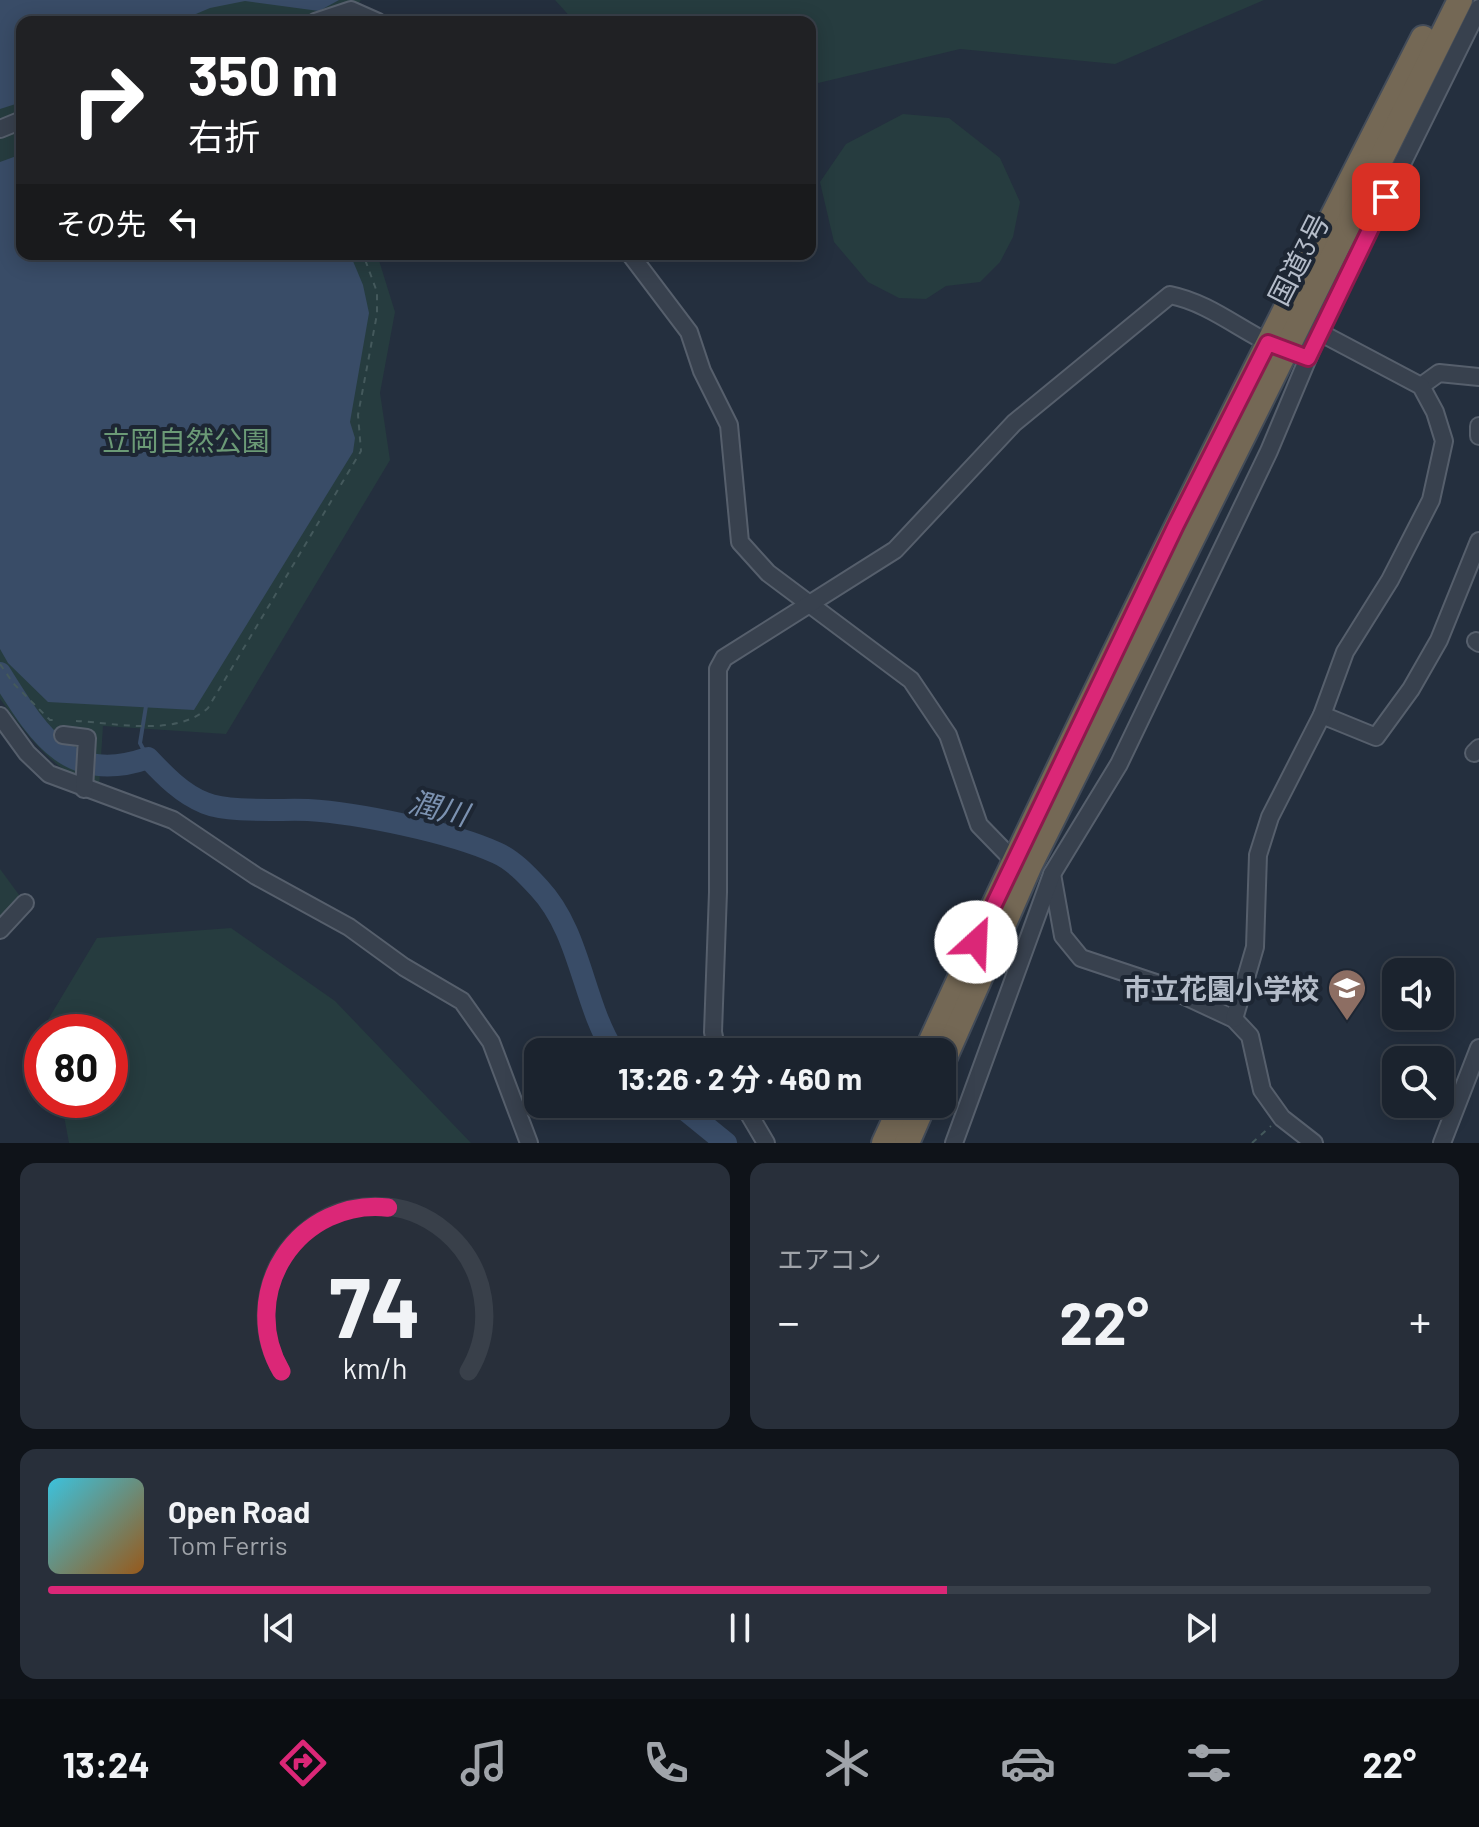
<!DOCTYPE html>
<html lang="ja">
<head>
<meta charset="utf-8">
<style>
  :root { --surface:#1b232e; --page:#282f3a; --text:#f1f3f6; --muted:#a0a4aa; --line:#39404a; --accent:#db2777 }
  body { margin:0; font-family:Barlow,"Noto Sans JP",sans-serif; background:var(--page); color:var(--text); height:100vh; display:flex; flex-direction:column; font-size:30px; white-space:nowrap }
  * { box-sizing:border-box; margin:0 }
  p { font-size:26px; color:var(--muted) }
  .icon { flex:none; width:44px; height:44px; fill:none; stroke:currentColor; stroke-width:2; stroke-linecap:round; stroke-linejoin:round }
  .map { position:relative; height:1143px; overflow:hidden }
  .drawer { display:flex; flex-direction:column; gap:20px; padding:20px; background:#0f1319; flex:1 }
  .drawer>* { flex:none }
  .top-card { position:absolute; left:16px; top:16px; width:800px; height:244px; border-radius:16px; box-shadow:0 4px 20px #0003,0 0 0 2px var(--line); background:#202124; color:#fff; overflow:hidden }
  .controls { position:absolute; left:1382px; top:958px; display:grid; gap:16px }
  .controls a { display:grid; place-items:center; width:72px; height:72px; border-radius:16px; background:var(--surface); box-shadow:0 4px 20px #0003,0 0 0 2px var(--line); font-size:40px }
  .speed { position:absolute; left:24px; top:1014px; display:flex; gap:16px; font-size:40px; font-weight:700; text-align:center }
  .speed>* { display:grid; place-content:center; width:104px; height:104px; border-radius:50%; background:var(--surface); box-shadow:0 4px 20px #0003,0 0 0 2px var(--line); line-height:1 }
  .speed .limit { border:12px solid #d22; background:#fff; color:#111 }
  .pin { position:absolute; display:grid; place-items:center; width:68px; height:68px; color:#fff; margin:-34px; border-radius:16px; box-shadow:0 4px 12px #0006 }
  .me { position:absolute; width:88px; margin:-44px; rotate:25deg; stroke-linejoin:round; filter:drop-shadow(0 0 6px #0008) }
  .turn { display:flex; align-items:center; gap:28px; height:168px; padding:0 40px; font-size:36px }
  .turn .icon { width:104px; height:104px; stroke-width:2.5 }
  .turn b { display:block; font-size:56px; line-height:68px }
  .then { display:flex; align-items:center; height:76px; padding:0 40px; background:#0003; gap:16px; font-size:30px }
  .big { font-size:60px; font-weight:700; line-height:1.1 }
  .drawer .tile { flex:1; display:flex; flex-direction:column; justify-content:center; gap:12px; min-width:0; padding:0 28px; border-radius:16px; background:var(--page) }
  .drawer .dial { align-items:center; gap:0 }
  .dial svg { height:208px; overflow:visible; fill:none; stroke:var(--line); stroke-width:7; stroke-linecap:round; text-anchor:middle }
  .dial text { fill:var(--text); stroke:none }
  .song { display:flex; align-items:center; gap:24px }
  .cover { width:96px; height:96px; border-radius:12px; background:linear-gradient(135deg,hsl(190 70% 55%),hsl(30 70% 35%)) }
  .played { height:8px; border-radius:4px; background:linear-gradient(90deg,var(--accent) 65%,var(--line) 65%) }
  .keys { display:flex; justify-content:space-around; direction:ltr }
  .heat { display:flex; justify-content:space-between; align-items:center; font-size:44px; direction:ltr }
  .drawer .tiles { flex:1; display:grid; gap:20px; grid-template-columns:1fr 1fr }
  .tile:last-child { grid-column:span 2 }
  .trip { position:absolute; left:524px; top:1038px; width:432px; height:80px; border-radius:16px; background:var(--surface); box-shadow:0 4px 20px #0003,0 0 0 2px var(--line); font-weight:700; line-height:80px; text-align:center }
  .tab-bar { display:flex; height:128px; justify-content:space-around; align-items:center; background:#0b0e12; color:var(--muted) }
  .tab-bar .icon { width:56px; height:56px }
  .tab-bar .selected { color:var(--accent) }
  .tab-bar b { font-size:36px; color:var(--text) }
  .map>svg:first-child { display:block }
  .green { fill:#263c3f }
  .water { fill:#394c67 }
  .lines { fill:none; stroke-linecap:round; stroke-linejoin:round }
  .stream { stroke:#394c67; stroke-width:4 }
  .river { stroke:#394c67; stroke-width:22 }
  .minor-casing { stroke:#565f6c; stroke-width:20 }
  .highway-casing { stroke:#434c59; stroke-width:28 }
  .path { stroke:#44595c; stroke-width:2; stroke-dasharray:6 6; stroke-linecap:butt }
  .minor { stroke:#38414e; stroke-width:16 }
  .highway { stroke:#746855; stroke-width:24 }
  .route-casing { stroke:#8e194d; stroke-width:20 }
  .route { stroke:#db2777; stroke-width:14 }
  .labels { text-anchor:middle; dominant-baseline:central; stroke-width:8; stroke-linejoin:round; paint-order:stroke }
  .street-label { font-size:28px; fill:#b4bcc9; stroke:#1d2633 }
  .park-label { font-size:28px; fill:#6b9a76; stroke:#1d2633 }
  .poi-label { font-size:28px; font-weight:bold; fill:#b4bcc9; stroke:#1d2633; text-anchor:end }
  .water-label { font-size:30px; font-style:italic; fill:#7c92b1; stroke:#1d2633 }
</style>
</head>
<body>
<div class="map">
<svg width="1479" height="1143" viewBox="0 0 1479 1143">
  <rect width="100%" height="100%" fill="#242f3e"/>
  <g class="green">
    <path d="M0 0H361L344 22H22V254H377L395 312 380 393 390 460 226 734 103 726 99 787C53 773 28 735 0 699Z"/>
    <polygon points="555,0 1264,0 1115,64 960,49 810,85 810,22 575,22"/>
    <polygon points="903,114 949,118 1000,158 1020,202 1013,237 1000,262 980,282 946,286 926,299 899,298 868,282 834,242 820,182 846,144"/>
    <polygon points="0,869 25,903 0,930"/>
    <polygon points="231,928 335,1001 471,1143 69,1143 61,1100 110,1100 110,1032 48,1032 46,1023 97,938"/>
  </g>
  <g class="water">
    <polygon points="0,0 339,0 319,11 245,1 210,8 177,22 22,22 22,102 0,109"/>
    <polygon points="22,154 22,254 350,254 363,285 369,313 350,422 355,438 353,452 194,710 48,702 8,663 0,649 0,162"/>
  </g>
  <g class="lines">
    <polyline class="stream" points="146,706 140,743 148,758"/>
    <g class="river">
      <path d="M0 673C38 733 67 786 148 758 164 775 182 794 205 803 229 813 280 809 308 810 358 813 451 832 497 853 513 860 527 875 539 888 581 933 582 1001 614 1052"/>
      <polyline points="678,1104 726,1143"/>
    </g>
    <g class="minor-casing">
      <g id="minor">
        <polyline points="315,22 351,10 378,22"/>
        <polyline points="0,129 22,120"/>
        <polyline points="630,254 689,332 702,371 729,425 740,542 768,573 911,680 948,735 979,825 1013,860 1024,863"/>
        <polyline points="1421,386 1439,373 1479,377"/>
        <polyline points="1479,426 1479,436"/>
        <polyline points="1476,641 1479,643"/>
        <polyline points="1322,715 1376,737 1411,689 1439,640 1479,541"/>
        <polyline points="0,716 27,753 49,774 173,820 256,876 349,927 404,967 462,1001 491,1042 529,1143"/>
        <polyline points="63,735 87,738 84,789"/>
        <polyline points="1474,753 1479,748"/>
        <polyline points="1052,874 1063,936 1081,958 1159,984 1234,1019 1250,1036 1262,1090 1282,1118 1314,1143"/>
        <polyline points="0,930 25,903"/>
        <polyline points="1234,1019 1255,947 1258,855 1270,817 1322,715 1345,652 1390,580 1431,500 1444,441 1435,412 1421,386 1319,332"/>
        <path d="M717 1052 713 1032 718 892V669L724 658 895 550 1014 423 1170 295C1210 303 1241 331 1277 347"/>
        <polyline points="743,1104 766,1143"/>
        <polyline points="954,1143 1052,874 1119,764 1269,451 1319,332 1479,8"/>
        <polyline points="1442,1143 1479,1048"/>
      </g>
    </g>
    <g class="highway-casing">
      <g id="highway">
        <path d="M926 1052C1082 709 1252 374 1423 38"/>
        <polyline points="942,1064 1030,865 1460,0"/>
        <polyline points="884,1143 902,1104"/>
        <polyline points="907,1143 924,1104"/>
      </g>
    </g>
    <g class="path">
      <polyline points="0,664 13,683 50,720 58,720"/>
      <path d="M76 721C117 723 176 737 208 708L361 451 358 415 377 314V292L363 254"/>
      <polyline points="1252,1143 1271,1126"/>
    </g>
    <use href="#minor" class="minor"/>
    <use href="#highway" class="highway"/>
  </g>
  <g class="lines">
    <g class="route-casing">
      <polyline id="route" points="976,942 1176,525 1268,343 1308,358 1386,197"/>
    </g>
    <use href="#route" class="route"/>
  </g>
  <defs>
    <g id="school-pin" transform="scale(2)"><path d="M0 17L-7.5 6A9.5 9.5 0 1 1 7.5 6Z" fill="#8d6e63" stroke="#1d2633"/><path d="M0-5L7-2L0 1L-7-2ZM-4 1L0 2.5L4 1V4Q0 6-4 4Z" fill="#fff"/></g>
  </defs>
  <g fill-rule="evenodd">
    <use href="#school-pin" x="1347" y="988"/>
  </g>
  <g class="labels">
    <g class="street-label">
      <text transform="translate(1298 259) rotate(-63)">国道3号</text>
    </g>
    <g class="park-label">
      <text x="186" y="440">立岡自然公園</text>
    </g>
    <g class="poi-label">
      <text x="1319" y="988">市立花園小学校</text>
    </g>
    <g class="water-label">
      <text transform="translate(439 807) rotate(14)">潤川</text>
    </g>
  </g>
</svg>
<div class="controls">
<a><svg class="icon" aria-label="sound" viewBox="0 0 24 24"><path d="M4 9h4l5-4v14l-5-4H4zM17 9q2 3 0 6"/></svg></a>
<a><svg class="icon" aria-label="search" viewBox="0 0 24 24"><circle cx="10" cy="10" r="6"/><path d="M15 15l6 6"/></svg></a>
</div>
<div class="speed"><div class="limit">80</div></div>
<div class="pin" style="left:1386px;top:197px;background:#d93025"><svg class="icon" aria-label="arrive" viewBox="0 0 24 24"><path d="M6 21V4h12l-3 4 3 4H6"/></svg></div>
<svg class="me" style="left:976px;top:942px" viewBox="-20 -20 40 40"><circle r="19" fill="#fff"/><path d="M0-13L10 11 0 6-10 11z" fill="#db2777"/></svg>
<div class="trip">13:26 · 2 分 · 460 m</div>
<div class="top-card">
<div class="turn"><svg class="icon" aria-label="right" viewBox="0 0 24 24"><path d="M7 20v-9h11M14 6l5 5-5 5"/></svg><div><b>350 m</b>右折</div></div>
<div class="then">その先<svg class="icon" aria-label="left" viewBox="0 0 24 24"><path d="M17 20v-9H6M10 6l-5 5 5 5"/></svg></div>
</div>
</div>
<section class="drawer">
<div class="tiles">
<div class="tile dial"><svg viewBox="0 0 100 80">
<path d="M14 69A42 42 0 1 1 86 69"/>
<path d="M14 69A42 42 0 0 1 55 6" stroke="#db2777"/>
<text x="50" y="56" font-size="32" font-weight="700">74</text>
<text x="50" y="72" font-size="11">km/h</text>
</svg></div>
<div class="tile"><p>エアコン</p>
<div class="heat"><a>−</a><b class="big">22°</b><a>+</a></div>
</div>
<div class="tile">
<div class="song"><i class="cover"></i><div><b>Open Road</b><p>Tom Ferris</p></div></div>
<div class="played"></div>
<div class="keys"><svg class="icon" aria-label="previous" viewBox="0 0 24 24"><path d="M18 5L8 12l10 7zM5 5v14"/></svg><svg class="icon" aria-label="pause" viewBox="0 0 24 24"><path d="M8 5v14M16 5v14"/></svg><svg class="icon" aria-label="next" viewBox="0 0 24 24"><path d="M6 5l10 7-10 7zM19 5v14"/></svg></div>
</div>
</div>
</section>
<nav class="tab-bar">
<b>13:24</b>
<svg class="icon selected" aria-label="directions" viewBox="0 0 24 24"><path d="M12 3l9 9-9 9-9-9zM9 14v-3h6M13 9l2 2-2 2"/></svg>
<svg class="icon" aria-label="music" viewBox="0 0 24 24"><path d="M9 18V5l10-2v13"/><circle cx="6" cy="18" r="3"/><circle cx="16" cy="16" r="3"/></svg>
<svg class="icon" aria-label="phone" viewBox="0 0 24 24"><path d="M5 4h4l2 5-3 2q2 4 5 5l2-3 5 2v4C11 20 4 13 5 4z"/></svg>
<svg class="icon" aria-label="climate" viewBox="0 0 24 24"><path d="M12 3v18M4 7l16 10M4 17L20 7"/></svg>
<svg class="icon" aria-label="car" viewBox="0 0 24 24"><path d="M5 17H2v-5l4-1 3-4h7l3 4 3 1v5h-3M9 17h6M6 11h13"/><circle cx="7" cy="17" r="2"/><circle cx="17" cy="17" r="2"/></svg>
<svg class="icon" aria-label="filters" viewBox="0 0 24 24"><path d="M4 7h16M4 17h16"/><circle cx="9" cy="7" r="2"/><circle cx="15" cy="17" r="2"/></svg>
<b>22°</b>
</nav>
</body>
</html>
